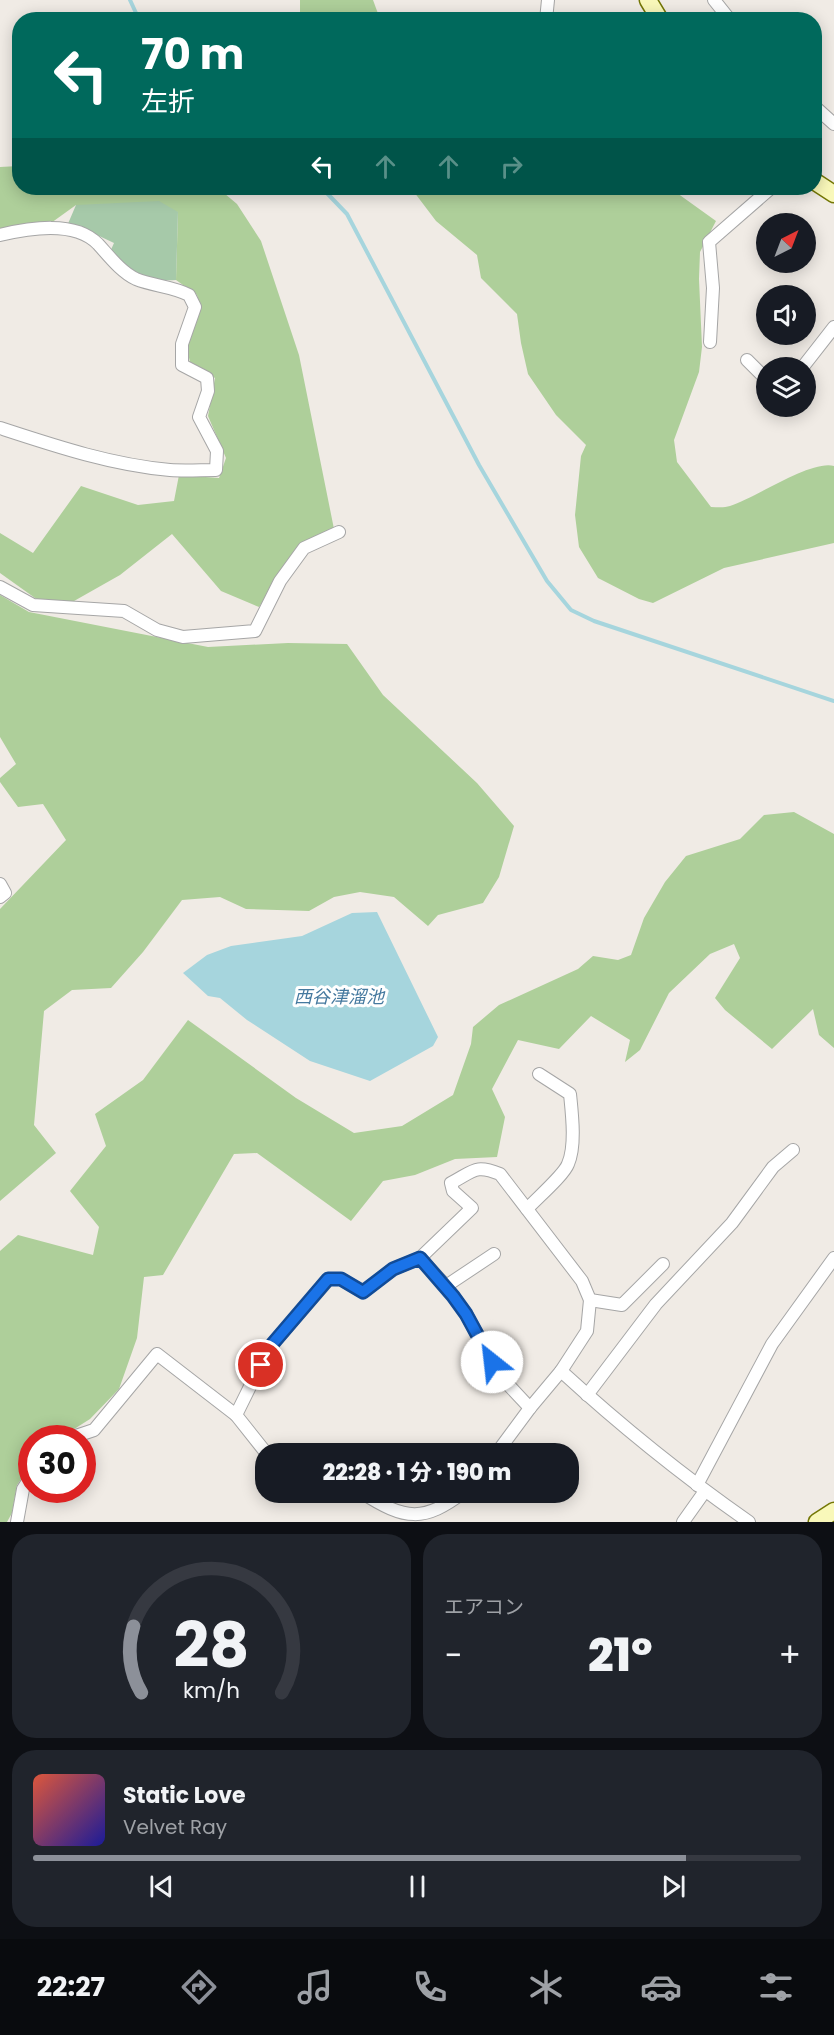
<!DOCTYPE html>
<html lang="ja">
<head>
<meta charset="utf-8">
<style>
  :root { --surface:#171b24; --page:#20242c; --text:#f1f3f6; --muted:#9ea1a6; --line:#363941; --accent:#8c9099 }
  body { margin:0; font-family:Poppins,"Noto Sans JP",sans-serif; background:var(--page); color:var(--text); height:100vh; display:flex; flex-direction:column; font-size:22px; white-space:nowrap }
  * { box-sizing:border-box; margin:0 }
  p { font-size:20px; color:var(--muted) }
  .icon { flex:none; width:33px; height:33px; fill:none; stroke:currentColor; stroke-width:2; stroke-linecap:round; stroke-linejoin:round }
  .map { position:relative; height:1522px; overflow:hidden }
  .side { display:flex; flex-direction:column; gap:12px; padding:12px; background:#0d0f14; flex:1 }
  .side>* { flex:none }
  .guide { position:absolute; left:12px; top:12px; width:810px; height:183px; border-radius:24px; box-shadow:0 3px 15px #0003; background:#00695c; color:#fff; overflow:hidden }
  .needle { width:39px; rotate:42deg }
  .fabs { position:absolute; left:756px; top:213px; display:grid; gap:12px }
  .fabs a { display:grid; place-items:center; width:60px; height:60px; border-radius:50%; background:var(--surface); box-shadow:0 3px 15px #0003; font-size:30px }
  .speed { position:absolute; left:18px; top:1425px; display:flex; gap:12px; font-size:30px; font-weight:700; text-align:center }
  .speed>* { display:grid; place-content:center; width:78px; height:78px; border-radius:50%; background:var(--surface); box-shadow:0 3px 15px #0003; line-height:1 }
  .speed .limit { border:9px solid #d22; background:#fff; color:#111 }
  .pin { position:absolute; display:grid; place-items:center; width:51px; height:51px; color:#fff; margin:-26px; border:3px solid #fff; border-radius:50%; box-shadow:0 2px 6px #0007 }
  .me { position:absolute; width:66px; margin:-33px; rotate:331deg; stroke-linejoin:round; filter:drop-shadow(0 0 4px #0008) }
  .turn { display:flex; align-items:center; gap:21px; height:126px; padding:0 30px; font-size:27px }
  .turn .icon { width:78px; height:78px; stroke-width:2.5 }
  .turn b { display:block; font-size:42px; line-height:51px }
  .lanes { display:flex; align-items:center; height:57px; padding:0 30px; background:#0003; justify-content:center; gap:30px; direction:ltr }
  .lanes .off { opacity:.35 }
  .big { font-size:45px; font-weight:800; line-height:1.1 }
  .side .card { flex:1; display:flex; flex-direction:column; justify-content:center; gap:9px; min-width:0; padding:0 21px; border-radius:24px; background:var(--page) }
  .side .dial { align-items:center; gap:0 }
  .dial svg { height:156px; overflow:visible; fill:none; stroke:var(--line); stroke-width:7; stroke-linecap:round; text-anchor:middle }
  .dial text { fill:var(--text); stroke:none }
  .song { display:flex; align-items:center; gap:18px }
  .cover { width:72px; height:72px; border-radius:9px; background:linear-gradient(135deg,hsl(10 70% 55%),hsl(240 70% 35%)) }
  .played { height:6px; border-radius:3px; background:linear-gradient(90deg,var(--accent) 85%,var(--line) 85%) }
  .keys { display:flex; justify-content:space-around; direction:ltr }
  .heat { display:flex; justify-content:space-between; align-items:center; font-size:33px; direction:ltr }
  .side .tiles { flex:1; display:grid; gap:12px; grid-template-columns:1fr 1fr }
  .card:last-child { grid-column:span 2 }
  .trip { position:absolute; left:255px; top:1443px; width:324px; height:60px; border-radius:24px; background:var(--surface); box-shadow:0 3px 15px #0003; font-weight:800; line-height:60px; text-align:center }
  .dock { display:flex; height:96px; justify-content:space-around; align-items:center; background:#090b0e; color:var(--muted) }
  .dock .icon { width:42px; height:42px }
  .dock .on { color:var(--accent) }
  .dock b { font-size:27px; color:var(--text) }
  .map>svg:first-child { display:block }
  .forest { fill:#aecf9a }
  .cemetery { fill:#a6c9a9 }
  .water { fill:#a6d5dd }
  .lines { fill:none; stroke-linecap:round; stroke-linejoin:round }
  .stream { stroke:#a6d5dd; stroke-width:4 }
  .street-casing { stroke:#a6a6a6; stroke-width:14 }
  .secondary-casing { stroke:#747705; stroke-width:19 }
  .street { stroke:#fff; stroke-width:12 }
  .secondary { stroke:#f9f8ba; stroke-width:16 }
  .route-casing { stroke:#114b97; stroke-width:15 }
  .route { stroke:#1a73e8; stroke-width:10 }
  .labels { text-anchor:middle; dominant-baseline:central; stroke-width:6; stroke-linejoin:round; paint-order:stroke }
  .water-label { font-size:18px; font-style:italic; fill:#45799f; stroke:#fff }
</style>
</head>
<body>
<div class="map">
<svg width="834" height="1522" viewBox="0 0 834 1522">
  <rect width="100%" height="100%" fill="#f0ebe5"/>
  <g class="forest">
    <polygon points="300,0 373,0 380,19 307,19 300,13"/>
    <polygon points="19,166 20,188 218,188 237,204 261,241 299,355 334,529 299,547 259,607 221,591 172,534 120,575 67,605 42,603 0,573 0,533 33,553 81,486 138,505 174,501 179,475 219,478 226,458 208,416 215,378 190,362 186,345 200,311 197,295 176,280 178,212 76,205 51,223 0,234 0,167"/>
    <path d="M411 188H670L716 221 700 252 699 279 702 347 699 372 674 440 677 462 711 507C717 507 724 508 730 506 756 498 810 460 834 466V543L724 568 653 603 639 599 598 578 579 547 575 515 581 456 586 445 556 415 528 374 521 343 517 314 481 278 477 255 436 221Z"/>
    <polygon points="0,595 29,612 208,647 288,643 347,644 383,695 477,783 514,826 499,877 483,903 438,915 428,926 394,897 360,892 334,897 309,911 246,909 220,897 182,900 143,952 111,988 72,990 44,1011 34,1125 56,1153 0,1201 0,909 66,840 43,804 18,807 0,782 0,778 16,764 0,737"/>
    <polygon points="794,812 834,834 834,1048 819,1035 813,1009 772,1049 725,1010 715,998 740,958 734,944 710,954 669,993 640,1050 625,1062 630,1040 591,1016 559,1049 518,1040 492,1089 505,1117 497,1157 455,1159 415,1175 383,1181 351,1221 257,1153 234,1154 163,1275 144,1277 137,1338 119,1389 90,1419 60,1438 32,1438 31,1464 17,1485 12,1513 7,1522 0,1522 0,1251 18,1235 93,1255 99,1227 70,1191 106,1146 95,1114 143,1080 188,1020 296,1098 354,1133 402,1126 453,1095 471,1044 473,1027 499,1005 578,969 593,956 618,960 631,955 644,918 665,882 686,856 740,839 764,815"/>
  </g>
  <path class="cemetery" d="M159 201 178 212 176 280C144 282 133 271 110 252L114 243 80 227 67 226 76 205Z"/>
  <polygon class="water" points="377,912 438,1037 433,1046 370,1081 310,1061 247,1020 220,998 208,996 183,973 207,955 231,946 302,936 352,913"/>
  <g class="lines">
    <g class="stream">
      <polyline points="130,0 136,13 143,20"/>
      <polyline points="322,188 347,214 479,465 547,581 571,610 594,621 834,701"/>
    </g>
    <g class="street-casing">
      <g id="street">
        <polyline points="714,0 730,20"/>
        <polyline points="546,20 548,0"/>
        <polyline points="814,106 834,124"/>
        <path d="M0 235C29 228 75 220 98 244 109 256 121 272 136 279 153 286 172 286 189 295L195 307 182 344V365L207 378 208 391 199 417 217 451 216 470C201 470 185 471 170 470 112 465 55 446 0 428"/>
        <polyline points="710,342 713,288 709,242 771,188"/>
        <polyline points="747,360 766,379"/>
        <polyline points="802,368 834,327"/>
        <polyline points="0,587 33,605 124,611 157,630 183,637 255,631 280,581 304,548 339,532"/>
        <polyline points="0,884 5,893 0,897"/>
        <path d="M527 1209C536 1199 564 1175 568 1164 576 1146 572 1114 570 1094L539 1074"/>
        <polyline points="420,1258 446,1286 466,1314 501,1377 530,1408"/>
        <polyline points="446,1286 494,1254"/>
        <polyline points="590,1300 622,1305 663,1264"/>
        <path d="M561 1371C620 1425 683 1476 749 1522"/>
        <polyline points="587,1395 656,1304 732,1223 773,1167 793,1150"/>
        <path d="M236 1415 269 1348 329 1279H341L363 1292 393 1269 420 1258 472 1208 453 1191 451 1183C474 1171 475 1164 500 1174L582 1281 590 1300 587 1331 561 1371 530 1408 496 1454"/>
        <polyline points="70,1438 94,1430 157,1354 236,1415 267,1454"/>
        <polyline points="697,1485 772,1344 834,1258"/>
        <path d="M361 1492C406 1521 424 1522 464 1492"/>
        <polyline points="17,1522 23,1489 32,1475"/>
        <polyline points="683,1522 705,1491"/>
      </g>
    </g>
    <g class="secondary-casing">
      <g id="secondary">
        <polyline points="648,0 660,20"/>
        <polyline points="814,181 834,194"/>
        <polyline points="817,1522 834,1511"/>
      </g>
    </g>
    <use href="#street" class="street"/>
    <use href="#secondary" class="secondary"/>
  </g>
  <g class="lines">
    <g class="route-casing">
      <polyline id="route" points="261,1365 269,1348 328,1279 341,1279 363,1292 393,1269 420,1258 453,1296 466,1314 492,1362"/>
    </g>
    <use href="#route" class="route"/>
  </g>
  <g class="labels">
    <g class="water-label">
      <text x="339" y="996">西谷津溜池</text>
    </g>
  </g>
</svg>
<div class="fabs">
<a><svg class="needle" viewBox="-14 -14 28 28"><path d="M0-13l5 13h-10z" fill="#e53935"/><path d="M0 13l5-13h-10z" fill="#9ea1a6"/></svg></a>
<a><svg class="icon" aria-label="sound" viewBox="0 0 24 24"><path d="M4 9h4l5-4v14l-5-4H4zM17 9q2 3 0 6"/></svg></a>
<a><svg class="icon" aria-label="layers" viewBox="0 0 24 24"><path d="M12 4l9 5-9 5-9-5zM3 14l9 5 9-5"/></svg></a>
</div>
<div class="speed"><div class="limit">30</div></div>
<div class="pin" style="left:261px;top:1365px;background:#d93025"><svg class="icon" aria-label="arrive" viewBox="0 0 24 24"><path d="M6 21V4h12l-3 4 3 4H6"/></svg></div>
<svg class="me" style="left:492px;top:1362px" viewBox="-20 -20 40 40"><circle r="19" fill="#fff"/><path d="M0-13L10 11 0 6-10 11z" fill="#1a73e8"/></svg>
<div class="trip">22:28 · 1 分 · 190 m</div>
<div class="guide">
<div class="turn"><svg class="icon" aria-label="left" viewBox="0 0 24 24"><path d="M17 20v-9H6M10 6l-5 5 5 5"/></svg><div><b>70 m</b>左折</div></div>
<div class="lanes"><svg class="icon" aria-label="left" viewBox="0 0 24 24"><path d="M17 20v-9H6M10 6l-5 5 5 5"/></svg><svg class="icon off" aria-label="ahead" viewBox="0 0 24 24"><path d="M12 20V5M6 11l6-6 6 6"/></svg><svg class="icon off" aria-label="ahead" viewBox="0 0 24 24"><path d="M12 20V5M6 11l6-6 6 6"/></svg><svg class="icon off" aria-label="right" viewBox="0 0 24 24"><path d="M7 20v-9h11M14 6l5 5-5 5"/></svg></div>
</div>
</div>
<section class="side">
<div class="tiles">
<div class="card dial"><svg viewBox="0 0 100 80">
<path d="M14 69A42 42 0 1 1 86 69"/>
<path d="M14 69A42 42 0 0 1 10 35" stroke="#8c9099"/>
<text x="50" y="56" font-size="32" font-weight="700">28</text>
<text x="50" y="72" font-size="11">km/h</text>
</svg></div>
<div class="card"><p>エアコン</p>
<div class="heat"><a>−</a><b class="big">21°</b><a>+</a></div>
</div>
<div class="card">
<div class="song"><i class="cover"></i><div><b>Static Love</b><p>Velvet Ray</p></div></div>
<div class="played"></div>
<div class="keys"><svg class="icon" aria-label="previous" viewBox="0 0 24 24"><path d="M18 5L8 12l10 7zM5 5v14"/></svg><svg class="icon" aria-label="pause" viewBox="0 0 24 24"><path d="M8 5v14M16 5v14"/></svg><svg class="icon" aria-label="next" viewBox="0 0 24 24"><path d="M6 5l10 7-10 7zM19 5v14"/></svg></div>
</div>
</div>
</section>
<nav class="dock">
<b>22:27</b>
<svg class="icon on" aria-label="directions" viewBox="0 0 24 24"><path d="M12 3l9 9-9 9-9-9zM9 14v-3h6M13 9l2 2-2 2"/></svg>
<svg class="icon" aria-label="music" viewBox="0 0 24 24"><path d="M9 18V5l10-2v13"/><circle cx="6" cy="18" r="3"/><circle cx="16" cy="16" r="3"/></svg>
<svg class="icon" aria-label="phone" viewBox="0 0 24 24"><path d="M5 4h4l2 5-3 2q2 4 5 5l2-3 5 2v4C11 20 4 13 5 4z"/></svg>
<svg class="icon" aria-label="climate" viewBox="0 0 24 24"><path d="M12 3v18M4 7l16 10M4 17L20 7"/></svg>
<svg class="icon" aria-label="car" viewBox="0 0 24 24"><path d="M5 17H2v-5l4-1 3-4h7l3 4 3 1v5h-3M9 17h6M6 11h13"/><circle cx="7" cy="17" r="2"/><circle cx="17" cy="17" r="2"/></svg>
<svg class="icon" aria-label="filters" viewBox="0 0 24 24"><path d="M4 7h16M4 17h16"/><circle cx="9" cy="7" r="2"/><circle cx="15" cy="17" r="2"/></svg>
</nav>
</body>
</html>
